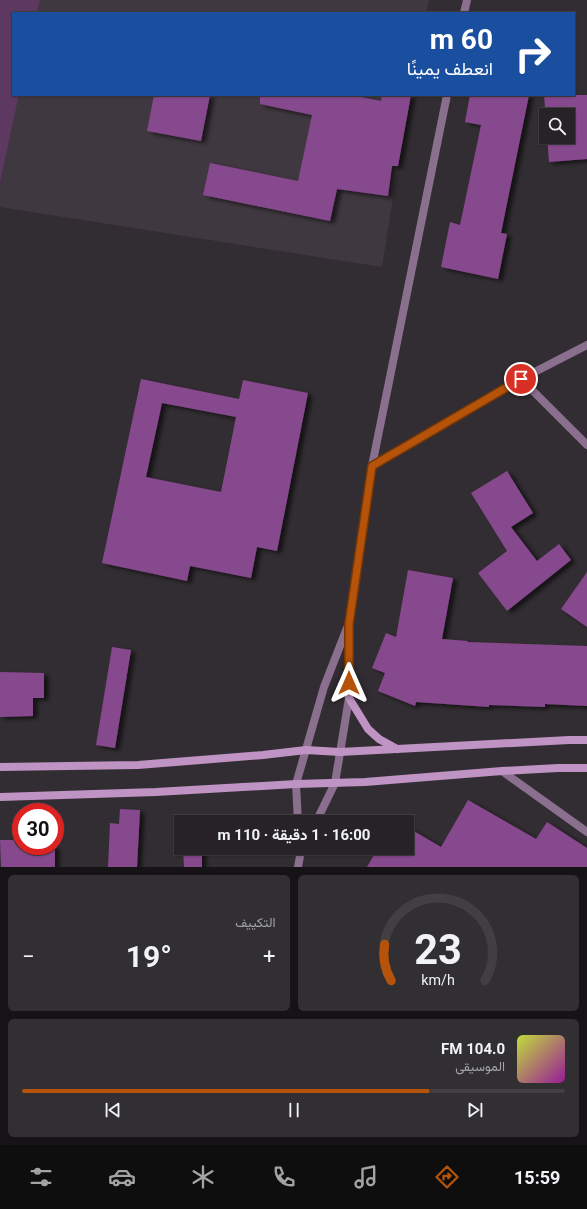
<!DOCTYPE html>
<html lang="ar">
<head>
<meta charset="utf-8">
<style>
  :root { --surface:#262226; --page:#322f32; --text:#f1f3f6; --muted:#a4a4a7; --line:#423f43; --accent:#b45309 }
  body { margin:0; font-family:Roboto,Vazirmatn,sans-serif; background:var(--page); color:var(--text); direction:rtl; height:100vh; display:flex; flex-direction:column; font-size:15px; white-space:nowrap }
  * { box-sizing:border-box; margin:0 }
  p { font-size:13px; color:var(--muted) }
  .icon { flex:none; width:22px; height:22px; fill:none; stroke:currentColor; stroke-width:2; stroke-linecap:round; stroke-linejoin:round }
  .map { position:relative; height:867px; overflow:hidden; direction:ltr }
  .side { display:flex; flex-direction:column; gap:8px; padding:8px; background:#151315; flex:1 }
  .side>* { flex:none }
  .banner { position:absolute; left:12px; top:12px; width:563px; height:84px; border-radius:0px; box-shadow:0 1px 3px #0004,0 0 0 1px var(--line); direction:rtl; background:#1a4fa0; color:#fff; overflow:hidden }
  .fabs { position:absolute; left:539px; top:108px; display:grid; gap:8px }
  .fabs a { display:grid; place-items:center; width:36px; height:36px; border-radius:0px; background:var(--surface); box-shadow:0 1px 3px #0004,0 0 0 1px var(--line); font-size:20px }
  .speed { position:absolute; left:12px; top:803px; display:flex; gap:8px; font-size:20px; font-weight:700; text-align:center }
  .speed>* { display:grid; place-content:center; width:52px; height:52px; border-radius:50%; background:var(--surface); box-shadow:0 1px 3px #0004,0 0 0 1px var(--line); line-height:1 }
  .speed .limit { border:6px solid #d22; background:#fff; color:#111 }
  .pin { position:absolute; display:grid; place-items:center; width:34px; height:34px; color:#fff; margin:-17px; border:2px solid #fff; border-radius:50%; box-shadow:0 1px 4px #0007 }
  .me { position:absolute; width:44px; margin:-22px; rotate:0deg; stroke-linejoin:round; filter:drop-shadow(0 0 3px #0008) }
  .turn { display:flex; align-items:center; gap:14px; height:84px; padding:0 16px; font-size:18px }
  .turn .icon { width:52px; height:52px; stroke-width:2.5 }
  .turn b { display:block; font-size:28px; line-height:34px }
  .big { font-size:30px; font-weight:700; line-height:1.1 }
  .side .widget { flex:1; display:flex; flex-direction:column; justify-content:center; gap:6px; min-width:0; padding:0 14px; border-radius:6px; background:var(--page) }
  .side .dial { align-items:center; gap:0 }
  .dial svg { height:104px; overflow:visible; fill:none; stroke:var(--line); stroke-width:7; stroke-linecap:round; text-anchor:middle }
  .dial text { fill:var(--text); stroke:none }
  .song { display:flex; align-items:center; gap:12px }
  .cover { width:48px; height:48px; border-radius:6px; background:linear-gradient(135deg,hsl(70 70% 55%),hsl(300 70% 35%)) }
  .played { height:4px; border-radius:2px; background:linear-gradient(90deg,var(--accent) 75%,var(--line) 75%) }
  .keys { display:flex; justify-content:space-around; direction:ltr }
  .heat { display:flex; justify-content:space-between; align-items:center; font-size:22px; direction:ltr }
  .side .tiles { flex:1; display:grid; gap:8px; grid-template-columns:1fr 1fr }
  .widget:last-child { grid-column:span 2 }
  .trip { position:absolute; left:174px; top:815px; width:240px; height:40px; border-radius:0px; background:var(--surface); box-shadow:0 1px 3px #0004,0 0 0 1px var(--line); font-weight:700; line-height:40px; text-align:center; direction:rtl }
  .tabs { display:flex; height:64px; justify-content:space-around; align-items:center; background:#0f0e0f; color:var(--muted) }
  .tabs .icon { width:28px; height:28px }
  .tabs .current { color:var(--accent) }
  .tabs b { font-size:18px; color:var(--text) }
  .map>svg:first-child { display:block }
  .built { fill:#403840 }
  .green { fill:#5d3961 }
  .building { fill:#86488d; fill-rule:evenodd; filter:url(#shadow) }
  .lines { fill:none; stroke-linecap:round; stroke-linejoin:round }
  .street { stroke:#8b6f8e; stroke-width:8 }
  .secondary { stroke:#bf93c4; stroke-width:8 }
  .route-casing { stroke:#753606; stroke-width:10 }
  .route { stroke:#b45309; stroke-width:7 }
</style>
</head>
<body>
<div class="map">
<svg width="587" height="867" viewBox="0 0 587 867">
  <defs>
    <filter id="shadow"><feDropShadow dx="4.5" dy="2.5" stdDeviation="2" flood-color="#0009"/></filter>
  </defs>
  <rect width="100%" height="100%" fill="#322d32"/>
  <g class="built">
    <polygon points="40,0 429,0 426,13 37,13"/>
    <polygon points="19,95 411,95 398,166 382,267 0,207 0,183"/>
  </g>
  <polygon class="green" points="0,0 40,0 37,13 13,13 13,95 19,95 0,183"/>
  <g class="building">
    <polygon points="154,95 210,95 201,141 147,131"/>
    <polygon points="260,95 351,95 381,101 382,95 411,95 398,166 392,166 388,196 337,189 330,221 203,195 210,163 298,181 312,115 260,104"/>
    <polygon points="470,95 529,95 501,233 507,234 498,279 441,267 450,222 460,225 481,125 465,122"/>
    <polygon points="544,95 587,95 587,159 549,162 547,137 568,137 568,115 546,115 546,119"/>
    <path d="M141 379 239 399 243 380 308 393 277 551 257 547 251 578 190 566 187 581 102 563ZM162 403 236 417 221 492 146 477Z"/>
    <polygon points="507,471 533,513 511,527 537,561 559,544 571,560 507,611 478,573 507,551 471,493"/>
    <polygon points="408,570 453,578 442,639 468,641 467,642 587,646 587,706 545,704 545,707 489,705 489,707 416,702 415,706 378,691 385,673 372,668 386,633 396,637"/>
    <polygon points="587,572 587,627 561,609"/>
    <polygon points="112,647 131,650 115,748 96,745"/>
    <polygon points="0,672 44,673 44,698 33,698 33,716 0,717"/>
    <polygon points="468,800 536,839 547,822 587,848 587,867 367,867 378,848 407,848 407,827 441,847"/>
    <polygon points="120,809 140,810 137,867 108,867 110,823 119,824"/>
    <polygon points="0,840 21,840 21,846 55,846 55,867 1,867"/>
    <polygon points="183,848 202,848 202,867 184,867"/>
  </g>
  <g class="lines">
    <g class="street">
      <polyline points="464,13 467,0"/>
      <polyline points="521,379 587,445"/>
      <polyline points="372,466 521,379 587,345"/>
      <polyline points="502,771 587,832"/>
      <polyline points="298,822 296,784 324,687 347,628"/>
      <polyline points="316,822 335,783 349,698 349,624 372,466 447,95"/>
      <polyline points="298,867 300,856 299,848"/>
    </g>
    <g class="secondary">
      <polyline points="349,698 368,729 379,739 397,749"/>
      <polyline points="0,767 138,765 263,755 306,750 340,752 569,740 587,740"/>
      <polyline points="0,797 156,792 296,784 365,782 502,771 558,768 587,768"/>
    </g>
  </g>
  <g class="lines">
    <g class="route-casing">
      <polyline id="route" points="349,683 349,624 372,466 521,379"/>
    </g>
    <use href="#route" class="route"/>
  </g>
</svg>
<div class="fabs">
<a><svg class="icon" aria-label="search" viewBox="0 0 24 24"><circle cx="10" cy="10" r="6"/><path d="M15 15l6 6"/></svg></a>
</div>
<div class="speed"><div class="limit">30</div></div>
<div class="pin" style="left:521px;top:379px;background:#d93025"><svg class="icon" aria-label="arrive" viewBox="0 0 24 24"><path d="M6 21V4h12l-3 4 3 4H6"/></svg></div>
<svg class="me" style="left:349px;top:683px" viewBox="-20 -20 40 40"><path d="M0-17L14 15 0 8-14 15z" fill="#b45309" stroke="#fff" stroke-width="4"/></svg>
<div class="trip">16:00 · 1 دقيقة · 110 m</div>
<div class="banner">
<div class="turn"><svg class="icon" aria-label="right" viewBox="0 0 24 24"><path d="M7 20v-9h11M14 6l5 5-5 5"/></svg><div><b>60 m</b>انعطف يمينًا</div></div>
</div>
</div>
<section class="side">
<div class="tiles">
<div class="widget dial"><svg viewBox="0 0 100 80">
<path d="M14 69A42 42 0 1 1 86 69"/>
<path d="M14 69A42 42 0 0 1 9 41" stroke="#b45309"/>
<text x="50" y="56" font-size="32" font-weight="700">23</text>
<text x="50" y="72" font-size="11">km/h</text>
</svg></div>
<div class="widget"><p>التكييف</p>
<div class="heat"><a>−</a><b class="big">19°</b><a>+</a></div>
</div>
<div class="widget">
<div class="song"><i class="cover"></i><div><b>104.0 FM</b><p>الموسيقى</p></div></div>
<div class="played"></div>
<div class="keys"><svg class="icon" aria-label="previous" viewBox="0 0 24 24"><path d="M18 5L8 12l10 7zM5 5v14"/></svg><svg class="icon" aria-label="pause" viewBox="0 0 24 24"><path d="M8 5v14M16 5v14"/></svg><svg class="icon" aria-label="next" viewBox="0 0 24 24"><path d="M6 5l10 7-10 7zM19 5v14"/></svg></div>
</div>
</div>
</section>
<nav class="tabs">
<b>15:59</b>
<svg class="icon current" aria-label="directions" viewBox="0 0 24 24"><path d="M12 3l9 9-9 9-9-9zM9 14v-3h6M13 9l2 2-2 2"/></svg>
<svg class="icon" aria-label="music" viewBox="0 0 24 24"><path d="M9 18V5l10-2v13"/><circle cx="6" cy="18" r="3"/><circle cx="16" cy="16" r="3"/></svg>
<svg class="icon" aria-label="phone" viewBox="0 0 24 24"><path d="M5 4h4l2 5-3 2q2 4 5 5l2-3 5 2v4C11 20 4 13 5 4z"/></svg>
<svg class="icon" aria-label="climate" viewBox="0 0 24 24"><path d="M12 3v18M4 7l16 10M4 17L20 7"/></svg>
<svg class="icon" aria-label="car" viewBox="0 0 24 24"><path d="M5 17H2v-5l4-1 3-4h7l3 4 3 1v5h-3M9 17h6M6 11h13"/><circle cx="7" cy="17" r="2"/><circle cx="17" cy="17" r="2"/></svg>
<svg class="icon" aria-label="filters" viewBox="0 0 24 24"><path d="M4 7h16M4 17h16"/><circle cx="9" cy="7" r="2"/><circle cx="15" cy="17" r="2"/></svg>
</nav>
</body>
</html>
